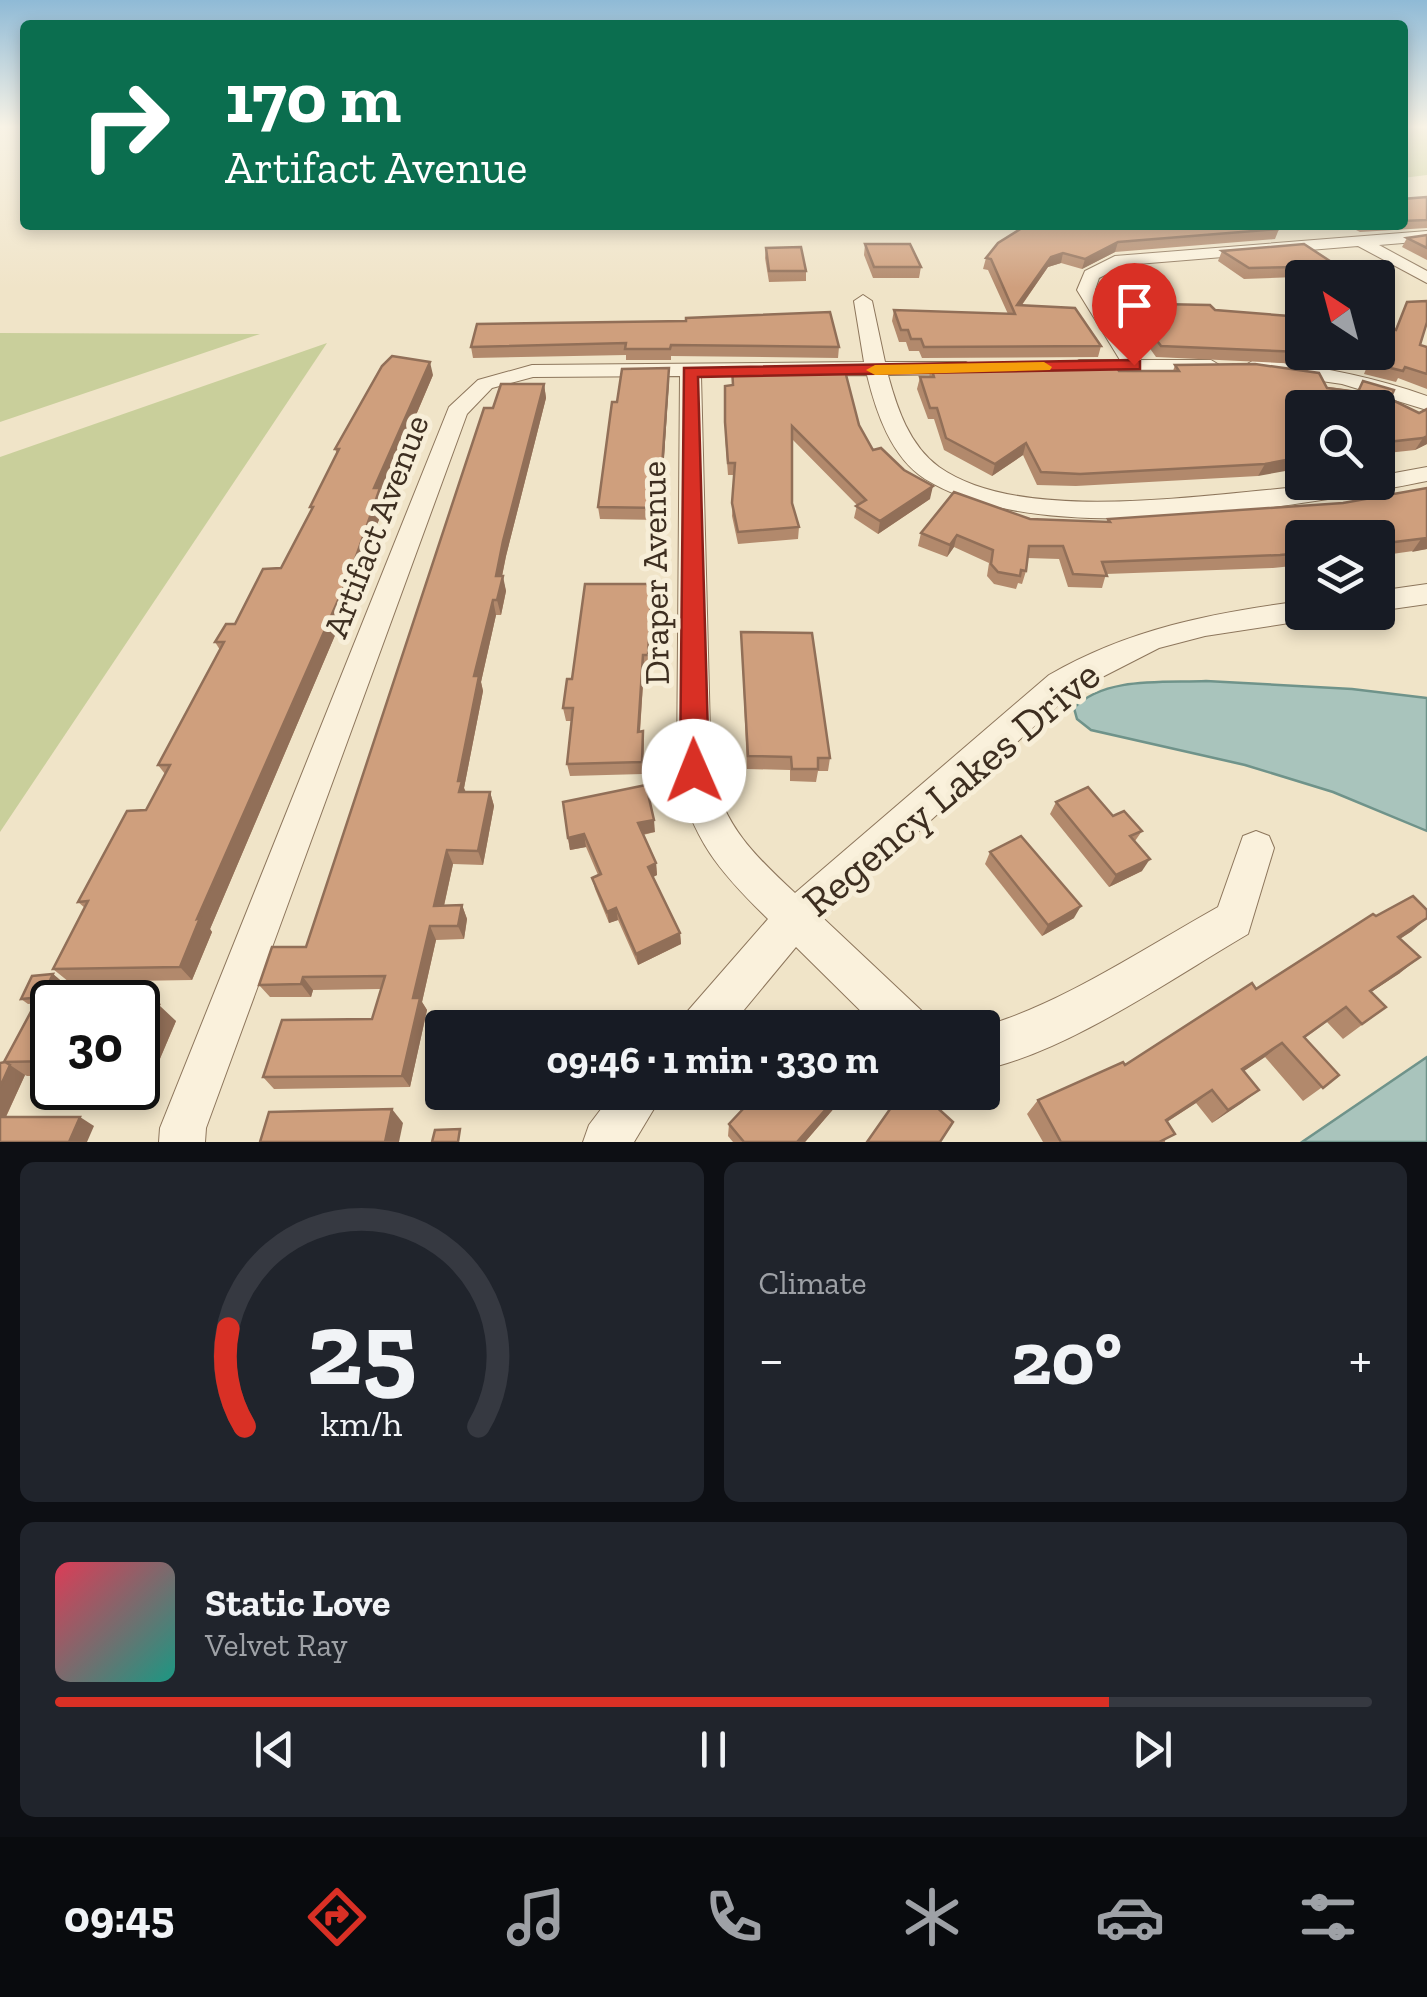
<!DOCTYPE html>
<html lang="en">
<head>
<meta charset="utf-8">
<style>
  :root { --surface:#171b24; --page:#20242c; --text:#f1f3f6; --muted:#9ea1a6; --line:#363941; --accent:#d93025 }
  body { margin:0; font-family:"Zilla Slab",serif; background:var(--page); color:var(--text); height:100vh; display:flex; flex-direction:column; font-size:38px; white-space:nowrap }
  * { box-sizing:border-box; margin:0 }
  p { font-size:32px; color:var(--muted) }
  .icon { flex:none; width:55px; height:55px; fill:none; stroke:currentColor; stroke-width:2; stroke-linecap:round; stroke-linejoin:round }
  .map { position:relative; height:1142px; overflow:hidden }
  .side { display:flex; flex-direction:column; gap:20px; padding:20px; background:#0d0f14; flex:1 }
  .side>* { flex:none }
  .guide { position:absolute; left:20px; top:20px; width:1388px; height:210px; border-radius:10px; box-shadow:0 5px 15px #0003; background:#0b6e4f; color:#fff; overflow:hidden }
  .needle { width:65px; rotate:324deg }
  .controls { position:absolute; left:1285px; top:260px; display:grid; gap:20px }
  .controls a { display:grid; place-items:center; width:110px; height:110px; border-radius:10px; background:var(--surface); box-shadow:0 5px 15px #0003; font-size:50px }
  .speed { position:absolute; left:30px; top:980px; display:flex; gap:20px; font-size:50px; font-weight:700; text-align:center }
  .speed>* { display:grid; place-content:center; width:130px; height:130px; border-radius:50%; background:var(--surface); box-shadow:0 5px 15px #0003; line-height:1 }
  .speed .limit { border:5px solid #111; border-radius:15px; background:#fff; color:#111 }
  .pin { position:absolute; display:grid; place-items:center; width:85px; height:85px; color:#fff; margin:-102px -42px; border-radius:50% 50% 50% 0; rotate:-45deg; box-shadow:0 0 10px #0007 }
  .pin .icon { rotate:45deg }
  .me { position:absolute; width:110px; margin:-55px; rotate:359deg; stroke-linejoin:round; filter:drop-shadow(0 0 8px #0008) }
  .turn { display:flex; align-items:center; gap:35px; height:210px; padding:0 40px; font-size:45px }
  .turn .icon { width:130px; height:130px; stroke-width:2.5 }
  .turn b { display:block; font-size:70px; line-height:85px }
  .big { font-size:75px; font-weight:700; line-height:1.1 }
  .side .tile { flex:1; display:flex; flex-direction:column; justify-content:center; gap:15px; min-width:0; padding:0 35px; border-radius:15px; background:var(--page) }
  .side .dial { align-items:center; gap:0 }
  .dial svg { height:260px; overflow:visible; fill:none; stroke:var(--line); stroke-width:7; stroke-linecap:round; text-anchor:middle }
  .dial text { fill:var(--text); stroke:none }
  .song { display:flex; align-items:center; gap:30px }
  .cover { width:120px; height:120px; border-radius:15px; background:linear-gradient(135deg,hsl(350 70% 55%),hsl(170 70% 35%)) }
  .played { height:10px; border-radius:5px; background:linear-gradient(90deg,var(--accent) 80%,var(--line) 80%) }
  .keys { display:flex; justify-content:space-around; direction:ltr }
  .heat { display:flex; justify-content:space-between; align-items:center; font-size:55px; direction:ltr }
  .side .tiles { flex:1; display:grid; gap:20px; grid-template-columns:1fr 1fr }
  .tile:last-child { grid-column:span 2 }
  .trip { position:absolute; left:425px; top:1010px; width:575px; height:100px; border-radius:10px; background:var(--surface); box-shadow:0 5px 15px #0003; font-weight:700; line-height:100px; text-align:center }
  .dock { display:flex; height:160px; justify-content:space-around; align-items:center; background:#090b0e; color:var(--muted) }
  .dock .icon { width:70px; height:70px }
  .dock .selected { color:var(--accent) }
  .dock b { font-size:45px; color:var(--text) }
  .map>svg:first-child { display:block }
  .green { fill:#c9cf9b }
  .water { fill:#a9c4bc; stroke:#6f938a; stroke-width:2.5 }
  .lines { fill:none; stroke-linecap:round; stroke-linejoin:round }
  .minor-casing { stroke:#8d765c; stroke-width:2 }
  .minor { fill:#faf1dc; fill-rule:evenodd }
  .wall { fill:#b2896c }
  .shaded-wall { fill:#916f58 }
  .building { fill:#cf9f7d; stroke:#916f58; stroke-width:2.5 }
  .route { fill:#d93025; stroke:#8d1f18; stroke-width:2.5 }
  .slow { fill:#f59e0b }
  .labels { text-anchor:middle; dominant-baseline:central; stroke-width:10; stroke-linejoin:round; paint-order:stroke }
  .street-label { font-size:35px; fill:#3d2e20; stroke:#f7eed8 }
  .near-street-label { font-size:42px; fill:#3d2e20; stroke:#f7eed8 }
</style>
</head>
<body>
<div class="map">
<svg width="1427" height="1142" viewBox="0 0 1427 1142">
  <rect width="100%" height="100%" fill="#f0e4c8"/>
  <g class="green">
    <polygon points="1403,128 1427,128 1427,175 1403,178"/>
    <polygon points="0,333 260,334 0,422"/>
    <polygon points="327,343 0,832 0,457"/>
  </g>
  <g class="water">
    <path d="M1206 681 1352 689 1427 698V831L1333 792 1245 765 1091 730 1077 719 1074 708C1105 676 1165 683 1206 681Z"/>
    <polygon points="1427,1057 1427,1142 1302,1142"/>
  </g>
  <g class="lines">
    <g class="minor-casing">
      <g id="minor">
        <polygon points="1427,231 1427,241 1379,245 1427,271 1427,283 1358,246 1125,265 1099,278 1095,290 1141,360 1211,360 1221,366 1211,372 1079,372 1069,366 1079,360 1120,360 1077,290 1085,271 1115,256"/>
        <path d="M863 295 872 301 885 362H966L976 368 966 374 888 375C897 408 909 445 939 467 1035 535 1263 482 1378 482V476L1427 467V481C1298 507 1040 551 925 479 891 457 876 412 867 375L701 376 711 771C725 827 754 855 795 893L1049 675C1129 629 1211 613 1302 601V612H1316L1312 618 1302 621 1205 636 1159 648 1071 693 823 918 924 1013 930 1028H878L796 947 729 1028H680L686 1013 768 919C720 872 691 839 677 771L680 376 533 377 492 388 467 414 206 1128 205 1142H159L160 1128 449 407 478 380 532 365 864 362 854 301Z"/>
        <path d="M1254 360C1313 365 1371 376 1427 396V410L1342 384 1247 370 1244 366Z"/>
        <polygon points="1427,584 1427,604 1378,611 1378,591"/>
        <path d="M1256 831 1269 836 1274 848 1248 934C1171 979 1069 1051 982 1070V1028H979C1064 1003 1141 950 1218 907L1243 836Z"/>
        <polygon points="614,1092 664,1092 634,1142 583,1142 589,1125"/>
      </g>
    </g>
    <use href="#minor" class="minor"/>
  </g>
  <g class="wall">
    <polygon points="1427,197 1427,228 1360,232 1346,225 1402,225 1402,199"/>
    <polygon points="1051,228 1279,229 1275,239 1115,252 1082,269 1061,263 1048,267 1022,305 1101,346 1098,357 922,358 919,351 909,351 906,342 899,342 892,321 894,310 1008,314 988,270 983,269 986,258"/>
    <polygon points="1427,235 1427,260 1402,247 1407,238"/>
    <polygon points="865,244 921,267 919,278 873,278 864,255"/>
    <polygon points="766,248 806,271 806,281 769,282 765,258"/>
    <polygon points="1222,251 1339,267 1334,277 1302,278 1302,280 1300,280 1296,277 1244,279 1218,261"/>
    <polygon points="1407,302 1420,345 1427,347 1427,389 1398,378 1396,382 1364,374 1366,369 1307,357 1303,364 1156,357 1128,318 1132,307 1157,307 1158,304 1215,310 1302,352 1378,352 1389,328 1395,330"/>
    <polygon points="477,324 839,347 838,358 671,356 671,360 626,360 626,355 473,358 471,347"/>
    <polygon points="1175,365 1357,391 1363,381 1390,399 1419,413 1427,409 1427,444 1415,450 1378,454 1378,408 1258,476 1076,486 1037,485 1023,455 992,476 944,450 934,419 928,419 917,389 920,377 929,377 931,367 1119,371 1173,371"/>
    <polygon points="433,375 382,495 385,502 356,586 210,929 212,932 192,980 69,982 53,969 85,908 78,902 146,810 165,774 158,765 220,650 215,642 235,624 281,568 312,510 310,507 337,454 335,449"/>
    <polygon points="669,380 660,520 600,519 598,507 617,402"/>
    <polygon points="544,384 546,398 506,556 502,576 506,591 501,615 496,615 481,682 483,691 464,788 466,792 490,792 494,806 483,865 453,864 444,906 462,905 467,919 464,939 436,940 422,1002 427,1010 410,1087 274,1089 263,1077 372,1019 381,989 313,990 311,997 270,997 259,985 306,947 493,408"/>
    <polygon points="725,386 859,425 873,450 930,499 878,534 854,518 857,505 792,439 792,503 799,527 798,539 738,544 732,516 734,475 728,475 725,435"/>
    <polygon points="1427,488 1427,549 1378,556 1378,538 1302,538 1302,565 1273,568 1106,574 1102,588 1068,587 1059,559 1027,558 1026,571 1022,584 1018,583 1016,589 994,584 987,576 989,563 954,547 947,557 918,546 921,533 1030,519 1106,522 1108,519 1343,503"/>
    <polygon points="653,597 649,668 644,668 640,732 643,731 644,744 643,774 570,776 567,764 572,721 566,721 563,708 572,679"/>
    <polygon points="741,632 830,758 828,771 818,771 816,782 790,781 790,770 747,769"/>
    <polygon points="1056,802 1113,816 1142,831 1135,841 1142,871 1109,887 1050,814"/>
    <polygon points="655,832 643,835 656,863 657,875 653,877 680,933 681,944 638,965 618,920 609,923 595,889 592,878 598,875 586,847 570,850 568,838"/>
    <polygon points="990,852 1074,918 1042,936 985,864"/>
    <polygon points="1376,916 1412,931 1400,939 1400,973 1371,992 1386,1007 1343,1039 1327,1022 1305,1038 1339,1075 1303,1101 1265,1057 1244,1071 1259,1090 1212,1123 1196,1103 1167,1122 1165,1142 1043,1142 1027,1114 1038,1100 1125,1065 1256,989"/>
    <polygon points="53,974 60,980 49,1002 28,1004 21,999"/>
    <polygon points="52,1006 52,1076 27,1076 25,1075 6,1117 94,1126 0,1142 5,1062"/>
    <polygon points="138,1006 176,1021 153,1075 138,1075"/>
    <polygon points="848,1092 805,1142 733,1142 728,1136 729,1124"/>
  </g>
  <g class="shaded-wall">
    <polygon points="1118,242 1115,252 1082,269 1085,259"/>
    <polygon points="1063,253 1061,263 1048,267 1014,316 1017,305 1051,257"/>
    <polygon points="430,362 433,375 382,495 385,502 356,586 210,929 212,932 192,980 180,967 197,919 374,488"/>
    <polygon points="669,368 669,380 660,520 659,508"/>
    <polygon points="544,384 546,398 506,556 500,586 503,576 506,591 501,615 497,600 496,576 503,541"/>
    <polygon points="1427,436 1427,444 1415,450 1423,438"/>
    <polygon points="1026,443 1023,455 992,476 995,464"/>
    <polygon points="1302,457 1302,468 1258,476 1265,464"/>
    <polygon points="933,486 930,499 878,534 880,521"/>
    <polygon points="957,535 954,547 947,557 950,545"/>
    <polygon points="1427,538 1427,549 1412,552 1421,539"/>
    <polygon points="652,584 653,597 649,668 648,655"/>
    <polygon points="493,600 496,615 481,682 483,691 464,788 467,796 459,792 458,781 474,676"/>
    <polygon points="643,655 644,668 639,744 638,732"/>
    <polygon points="490,792 494,806 483,865 478,851"/>
    <polygon points="654,820 655,832 639,835 638,823"/>
    <polygon points="584,834 586,847 570,850 568,838"/>
    <polygon points="447,850 453,864 441,919 434,906"/>
    <polygon points="1150,859 1142,871 1109,887 1116,875"/>
    <polygon points="656,863 657,875 649,879 648,867"/>
    <polygon points="462,905 467,919 464,939 458,926"/>
    <polygon points="1081,906 1074,918 1042,936 1048,925"/>
    <polygon points="616,908 618,920 609,923 607,912"/>
    <polygon points="1427,918 1412,931 1378,953 1398,937"/>
    <polygon points="430,926 436,940 422,1002 427,1010 410,1087 402,1076 413,998"/>
    <polygon points="680,933 681,944 638,965 636,954"/>
    <polygon points="1420,957 1400,973 1350,1006 1370,991"/>
    <polygon points="53,974 60,980 49,1002 42,997"/>
    <polygon points="303,977 313,990 311,997 301,984"/>
    <polygon points="159,1005 176,1021 153,1075 138,1063 138,1054"/>
    <polygon points="1282,1043 1265,1057 1226,1083 1242,1069"/>
    <polygon points="10,1065 25,1075 2,1125 0,1124 0,1087"/>
    <polygon points="1212,1090 1196,1103 1151,1132 1166,1120"/>
    <polygon points="1259,1090 1242,1103 1212,1123 1228,1110"/>
    <polygon points="841,1092 848,1092 805,1142 797,1142"/>
    <polygon points="392,1109 403,1123 399,1142 385,1142"/>
    <polygon points="80,1117 94,1126 87,1142 69,1142"/>
  </g>
  <g class="building">
    <polygon points="1427,197 1427,220 1402,221 1402,199"/>
    <polygon points="1033,225 1045,225 1051,228 1069,225 1270,225 1279,229 1118,242 1085,259 1063,253 1051,257 1017,305 1075,308 1101,346 924,347 921,339 911,339 908,330 901,330 894,310 1015,314 991,259 986,258 998,243 1022,228"/>
    <polygon points="1427,235 1427,248 1407,238"/>
    <polygon points="865,244 910,244 921,267 874,267"/>
    <polygon points="1304,244 1339,267 1305,270 1300,267 1249,268 1222,251"/>
    <polygon points="801,247 806,271 769,271 766,248"/>
    <polygon points="1427,301 1427,322 1420,345 1427,347 1427,374 1405,367 1403,371 1370,363 1372,358 1346,352 1378,352 1378,334 1386,336 1389,328 1396,330 1407,302"/>
    <polygon points="1158,304 1210,305 1215,310 1302,317 1302,352 1161,346 1132,307 1160,307"/>
    <polygon points="830,312 839,347 671,345 670,349 625,349 626,343 471,347 477,324 686,321 686,318"/>
    <polygon points="392,356 430,362 374,488 380,488 351,571 197,919 200,918 180,967 53,969 88,901 78,902 127,811 146,810 170,765 158,765 224,642 215,642 226,624 235,624 263,569 281,568 313,507 310,507 339,449 335,449 382,366"/>
    <polygon points="1255,364 1319,373 1327,388 1358,392 1363,381 1394,390 1390,399 1419,413 1427,409 1427,436 1423,438 1378,443 1378,408 1302,408 1302,457 1265,464 1080,474 1041,472 1026,443 995,464 946,438 937,408 930,408 920,377 934,377 931,367 1115,365 1119,371 1179,371 1175,365"/>
    <polygon points="844,367 859,425 873,450 881,448 904,470 933,486 880,521 856,506 866,500 792,426 792,503 799,527 738,532 732,503 735,463 728,463 725,422 725,386 733,385 732,368"/>
    <polygon points="669,368 659,508 598,507 612,402 617,402 622,369"/>
    <polygon points="501,384 544,384 503,541 496,576 503,576 497,600 493,600 474,676 479,676 458,781 462,781 459,792 490,792 478,851 447,850 434,906 462,905 458,926 430,926 413,998 420,998 402,1076 263,1077 282,1020 372,1019 385,976 303,977 301,984 259,985 272,947 306,947 484,408 493,408"/>
    <polygon points="1427,488 1427,538 1378,544 1378,538 1302,538 1302,553 1280,555 1102,562 1107,576 1073,574 1063,546 1029,546 1026,571 1021,570 1020,576 998,572 991,564 993,550 957,535 950,545 921,533 954,492 1030,519 1110,522 1108,519 1343,503"/>
    <polygon points="585,584 652,584 648,655 643,655 638,732 643,731 642,762 567,764 573,708 563,708 567,679 572,679"/>
    <polygon points="741,632 812,633 830,758 818,758 818,769 792,769 791,757 748,756"/>
    <polygon points="646,785 654,820 638,823 656,863 648,867 680,933 636,954 616,908 607,912 592,878 601,874 584,834 568,838 563,802"/>
    <polygon points="1088,787 1113,816 1124,811 1142,831 1130,836 1150,859 1116,875 1056,802"/>
    <polygon points="1021,836 1081,906 1048,925 990,852"/>
    <polygon points="1413,896 1427,910 1427,918 1398,937 1420,957 1370,991 1386,1007 1362,1024 1346,1007 1304,1037 1339,1075 1323,1088 1282,1043 1242,1069 1259,1090 1228,1110 1212,1090 1166,1120 1175,1134 1159,1142 1061,1142 1038,1100 1123,1062 1125,1065 1252,983 1256,989 1373,914 1376,916"/>
    <polygon points="53,974 42,997 21,999 32,976"/>
    <polygon points="159,1005 138,1054 138,1006"/>
    <polygon points="34,1006 52,1006 52,1061 4,1062"/>
    <polygon points="5,1062 10,1065 0,1087 0,1063"/>
    <polygon points="759,1092 841,1092 797,1142 744,1142 729,1124"/>
    <polygon points="902,1092 920,1092 953,1122 940,1142 867,1142"/>
    <polygon points="392,1109 385,1142 260,1142 269,1112"/>
    <polygon points="0,1117 80,1117 69,1142 0,1142"/>
    <polygon points="460,1129 458,1142 432,1142 435,1130"/>
  </g>
  <linearGradient id="sky" x2="0" y2="1"><stop stop-color="#8fbad6"/><stop offset="0.44" stop-color="#f8f3e6"/><stop offset="1" stop-color="#f8f3e6" stop-opacity="0"/></linearGradient>
  <rect width="1427" height="288" fill="url(#sky)"/>
  <polygon class="route" points="1134,360 1140,361 1140,369 698,377 709,771 705,780 694,783 684,780 680,771 684,368"/>
  <polygon class="slow" points="1044,362 1052,367 1050,370 875,375 866,370 875,365"/>
  <g class="labels">
    <g class="street-label">
      <text transform="translate(376 526) rotate(-69)">Artifact Avenue</text>
      <text transform="translate(655 573) rotate(-91)">Draper Avenue</text>
    </g>
    <g class="near-street-label">
      <text transform="translate(951 788) rotate(-40)">Regency Lakes Drive</text>
    </g>
  </g>
</svg>
<div class="controls">
<a><svg class="needle" viewBox="-14 -14 28 28"><path d="M0-13l5 13h-10z" fill="#e53935"/><path d="M0 13l5-13h-10z" fill="#9ea1a6"/></svg></a>
<a><svg class="icon" aria-label="search" viewBox="0 0 24 24"><circle cx="10" cy="10" r="6"/><path d="M15 15l6 6"/></svg></a>
<a><svg class="icon" aria-label="layers" viewBox="0 0 24 24"><path d="M12 4l9 5-9 5-9-5zM3 14l9 5 9-5"/></svg></a>
</div>
<div class="speed"><div class="limit">30</div></div>
<div class="pin" style="left:1134px;top:365px;background:#d93025"><svg class="icon" aria-label="arrive" viewBox="0 0 24 24"><path d="M6 21V4h12l-3 4 3 4H6"/></svg></div>
<svg class="me" style="left:694px;top:771px" viewBox="-20 -20 40 40"><circle r="19" fill="#fff"/><path d="M0-13L10 11 0 6-10 11z" fill="#d93025"/></svg>
<div class="trip">09:46 · 1 min · 330 m</div>
<div class="guide">
<div class="turn"><svg class="icon" aria-label="right" viewBox="0 0 24 24"><path d="M7 20v-9h11M14 6l5 5-5 5"/></svg><div><b>170 m</b>Artifact Avenue</div></div>
</div>
</div>
<section class="side">
<div class="tiles">
<div class="tile dial"><svg viewBox="0 0 100 80">
<path d="M14 69A42 42 0 1 1 86 69"/>
<path d="M14 69A42 42 0 0 1 9 39" stroke="#d93025"/>
<text x="50" y="56" font-size="32" font-weight="700">25</text>
<text x="50" y="72" font-size="11">km/h</text>
</svg></div>
<div class="tile"><p>Climate</p>
<div class="heat"><a>−</a><b class="big">20°</b><a>+</a></div>
</div>
<div class="tile">
<div class="song"><i class="cover"></i><div><b>Static Love</b><p>Velvet Ray</p></div></div>
<div class="played"></div>
<div class="keys"><svg class="icon" aria-label="previous" viewBox="0 0 24 24"><path d="M18 5L8 12l10 7zM5 5v14"/></svg><svg class="icon" aria-label="pause" viewBox="0 0 24 24"><path d="M8 5v14M16 5v14"/></svg><svg class="icon" aria-label="next" viewBox="0 0 24 24"><path d="M6 5l10 7-10 7zM19 5v14"/></svg></div>
</div>
</div>
</section>
<nav class="dock">
<b>09:45</b>
<svg class="icon selected" aria-label="directions" viewBox="0 0 24 24"><path d="M12 3l9 9-9 9-9-9zM9 14v-3h6M13 9l2 2-2 2"/></svg>
<svg class="icon" aria-label="music" viewBox="0 0 24 24"><path d="M9 18V5l10-2v13"/><circle cx="6" cy="18" r="3"/><circle cx="16" cy="16" r="3"/></svg>
<svg class="icon" aria-label="phone" viewBox="0 0 24 24"><path d="M5 4h4l2 5-3 2q2 4 5 5l2-3 5 2v4C11 20 4 13 5 4z"/></svg>
<svg class="icon" aria-label="climate" viewBox="0 0 24 24"><path d="M12 3v18M4 7l16 10M4 17L20 7"/></svg>
<svg class="icon" aria-label="car" viewBox="0 0 24 24"><path d="M5 17H2v-5l4-1 3-4h7l3 4 3 1v5h-3M9 17h6M6 11h13"/><circle cx="7" cy="17" r="2"/><circle cx="17" cy="17" r="2"/></svg>
<svg class="icon" aria-label="filters" viewBox="0 0 24 24"><path d="M4 7h16M4 17h16"/><circle cx="9" cy="7" r="2"/><circle cx="15" cy="17" r="2"/></svg>
</nav>
</body>
</html>
